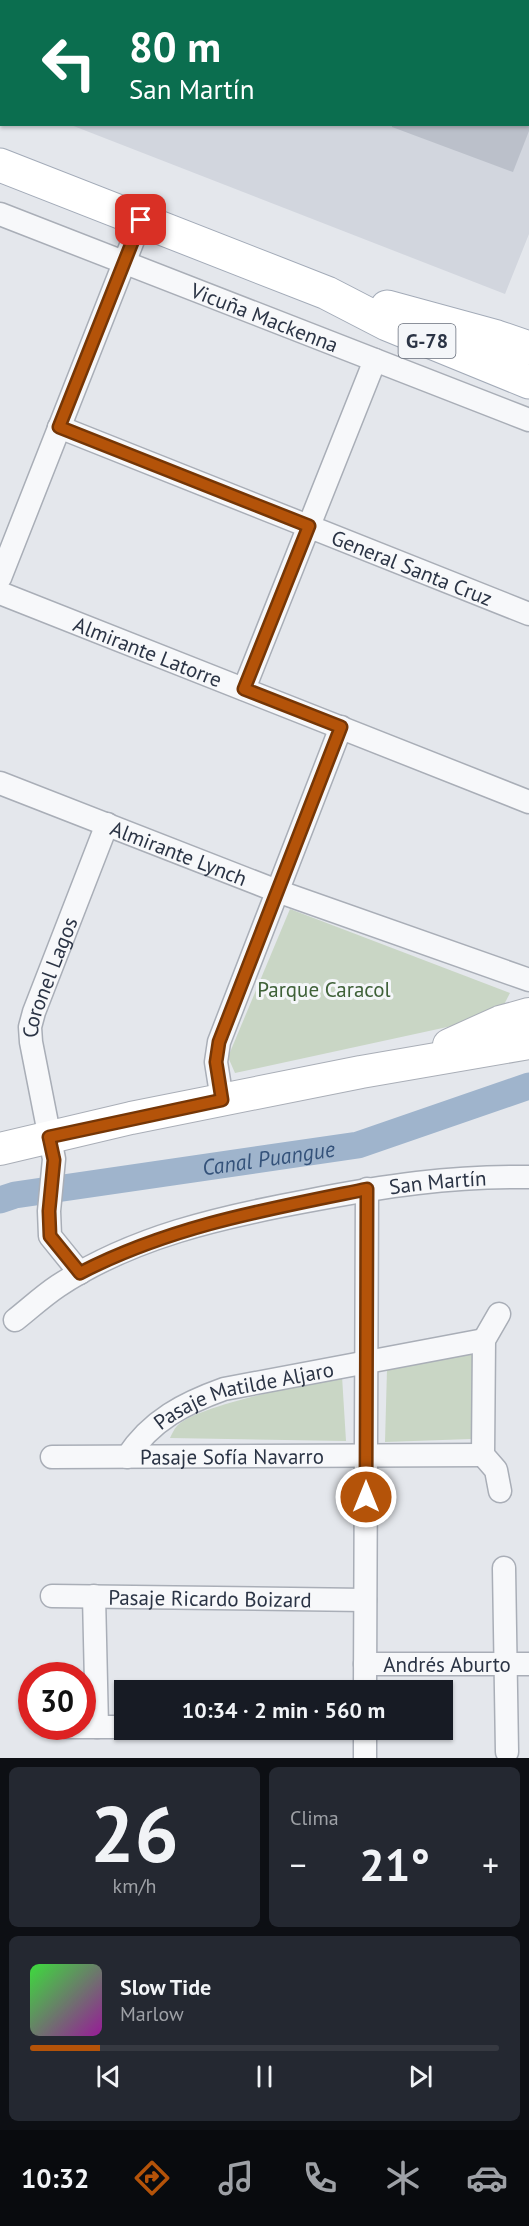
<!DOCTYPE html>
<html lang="es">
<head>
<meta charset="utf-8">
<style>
  :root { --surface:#171b24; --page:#242831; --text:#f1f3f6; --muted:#9ea1a6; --line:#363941; --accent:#b45309 }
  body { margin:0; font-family:"PT Sans",sans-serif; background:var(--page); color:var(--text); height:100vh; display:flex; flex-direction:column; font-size:22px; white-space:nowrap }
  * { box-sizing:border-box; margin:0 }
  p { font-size:20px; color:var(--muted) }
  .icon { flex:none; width:33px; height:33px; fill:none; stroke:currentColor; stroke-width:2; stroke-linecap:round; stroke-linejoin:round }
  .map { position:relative; height:1758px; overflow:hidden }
  .sheet { display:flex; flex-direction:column; gap:9px; padding:9px; background:#0d0f14; flex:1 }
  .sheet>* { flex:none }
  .top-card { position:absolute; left:0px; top:0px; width:530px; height:126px; box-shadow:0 2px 4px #0004; background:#0b6e4f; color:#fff; overflow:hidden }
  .speed { position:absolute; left:18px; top:1662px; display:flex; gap:12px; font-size:30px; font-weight:700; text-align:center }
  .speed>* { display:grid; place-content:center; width:78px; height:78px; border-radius:50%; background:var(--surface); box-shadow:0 2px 4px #0004; line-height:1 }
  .speed .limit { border:9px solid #d22; background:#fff; color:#111 }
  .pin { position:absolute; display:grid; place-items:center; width:51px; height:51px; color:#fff; margin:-26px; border-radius:12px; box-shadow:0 3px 9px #0006 }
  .me { position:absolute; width:66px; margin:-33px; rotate:0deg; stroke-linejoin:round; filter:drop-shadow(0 0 4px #0008) }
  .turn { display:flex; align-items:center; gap:21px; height:126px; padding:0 30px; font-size:27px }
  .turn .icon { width:78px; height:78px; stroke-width:2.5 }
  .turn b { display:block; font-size:42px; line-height:51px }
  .big { font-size:45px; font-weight:700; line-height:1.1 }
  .sheet .tile { flex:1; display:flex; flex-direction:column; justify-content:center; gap:9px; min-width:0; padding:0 21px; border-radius:9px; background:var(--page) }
  .sheet .dial { align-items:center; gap:0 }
  .dial b { font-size:78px; line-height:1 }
  .song { display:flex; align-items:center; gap:18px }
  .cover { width:72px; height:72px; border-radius:9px; background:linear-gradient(135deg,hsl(120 70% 55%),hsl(300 70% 35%)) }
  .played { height:6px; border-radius:3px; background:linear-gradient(90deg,var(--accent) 15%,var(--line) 15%) }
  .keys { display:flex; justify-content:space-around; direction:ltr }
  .heat { display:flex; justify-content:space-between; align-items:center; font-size:33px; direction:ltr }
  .sheet .tiles { flex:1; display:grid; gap:9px; grid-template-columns:1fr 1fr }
  .tile:last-child { grid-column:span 2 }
  .trip { position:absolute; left:114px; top:1680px; width:339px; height:60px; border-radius:0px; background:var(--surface); box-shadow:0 2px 4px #0004; font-weight:700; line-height:60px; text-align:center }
  .tabs { display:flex; height:96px; justify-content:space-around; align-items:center; background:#090b0e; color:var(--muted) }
  .tabs .icon { width:42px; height:42px }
  .tabs .current { color:var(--accent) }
  .tabs b { font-size:27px; color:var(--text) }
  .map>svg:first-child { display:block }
  .built { fill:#d2d6de }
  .green { fill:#c9d6c5 }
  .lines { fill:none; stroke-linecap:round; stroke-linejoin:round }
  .canal { stroke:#9fb4cc; stroke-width:27 }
  .building { fill:#bbc0ca }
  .minor-casing { stroke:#a9aeb7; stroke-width:25 }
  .secondary-casing { stroke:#a9aeb7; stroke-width:34 }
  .primary-casing { stroke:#a3abb8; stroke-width:35 }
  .minor { stroke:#f7f8fa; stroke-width:22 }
  .secondary { stroke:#fff; stroke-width:32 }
  .primary { stroke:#fff; stroke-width:33 }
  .route-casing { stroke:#753606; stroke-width:15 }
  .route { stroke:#b45309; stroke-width:10 }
  .labels { text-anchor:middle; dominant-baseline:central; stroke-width:6; stroke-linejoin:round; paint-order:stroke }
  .shield { fill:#f4f6f9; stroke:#676e7b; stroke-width:1.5 }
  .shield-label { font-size:20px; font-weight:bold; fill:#2b3445 }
  .street-label { font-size:21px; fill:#2b3445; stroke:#f4f6f9 }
  .park-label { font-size:21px; fill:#3f6138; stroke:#f4f6f9 }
  .water-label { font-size:22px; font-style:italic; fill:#34527a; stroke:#f4f6f9 }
</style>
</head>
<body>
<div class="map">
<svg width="529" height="1758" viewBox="0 0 529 1758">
  <rect width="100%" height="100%" fill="#e4e7ec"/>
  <polygon class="built" points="0,0 529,0 529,234 505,294 71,125 528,124 528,2 2,2 1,97"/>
  <g class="green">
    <polygon points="290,909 510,993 498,1016 235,1073 228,1057"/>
    <polygon points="475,1353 471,1439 385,1442 387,1369"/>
    <path d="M342 1376 346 1441 170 1438C172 1434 174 1429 177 1426 197 1405 309 1384 342 1376Z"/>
  </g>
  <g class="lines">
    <path class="canal" id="s1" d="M0 1200 15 1195 358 1145 529 1086"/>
  </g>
  <polygon class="building" points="392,124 529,124 529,131 513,172 392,127"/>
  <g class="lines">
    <g class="minor-casing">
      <g id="minor">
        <path id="s2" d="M0 214 529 420"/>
        <path id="s3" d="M59 427 529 614"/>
        <polyline points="0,578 141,220"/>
        <path id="s4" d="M0 593 529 802"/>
        <polyline points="244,689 375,360"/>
        <path id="s5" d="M0 783 277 891 529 980"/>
        <polyline points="222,1100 216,1062 219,1042 341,727"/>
        <path id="s6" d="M80 1273 50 1236 49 1211 54 1159 31 1042 30 1027 34 1012 107 824"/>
        <polyline points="499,1314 484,1340 483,1455 496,1470 500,1491"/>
        <path id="s7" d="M15 1320C29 1309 43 1296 58 1286 132 1237 221 1217 307 1201 384 1186 450 1176 529 1177"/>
        <path id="s8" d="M52 1457 483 1455"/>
        <path id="s9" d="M127 1457C151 1420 185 1403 224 1389L484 1340"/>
        <polyline points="504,1568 507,1752"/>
        <path id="s10" d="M52 1596 365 1600"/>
        <polyline points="94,1596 97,1727"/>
        <path id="s11" d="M365 1664H529"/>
        <polyline points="365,1690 367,1189"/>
        <polyline points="66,1727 124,1727"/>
        <polyline points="365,1758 365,1730"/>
      </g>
    </g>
    <g class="secondary-casing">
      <g id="secondary">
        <polyline points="449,1045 500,1022 529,1014"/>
        <polyline points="0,1149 131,1118 361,1072 529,1043"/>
      </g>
    </g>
    <g class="primary-casing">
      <g id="primary">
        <polyline points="0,165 327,293 387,324 529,382"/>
        <polyline points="387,307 497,337 529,348"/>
      </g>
    </g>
    <use href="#minor" class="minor"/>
    <use href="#secondary" class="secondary"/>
    <use href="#primary" class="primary"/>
  </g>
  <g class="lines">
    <g class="route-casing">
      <path id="route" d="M141 220 59 427 309 526 244 689 341 727 219 1042 216 1062 222 1100 49 1137 54 1160 49 1211 50 1236 80 1273C171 1226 268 1209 367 1189L366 1497"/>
    </g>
    <use href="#route" class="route"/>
  </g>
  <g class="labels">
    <rect class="shield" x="398.5" y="324" width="57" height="34" rx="4.5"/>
    <g class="shield-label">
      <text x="427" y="341">G-78</text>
    </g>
    <g class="street-label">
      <text stroke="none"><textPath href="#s2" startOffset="284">Vicuña Mackenna</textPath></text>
      <text stroke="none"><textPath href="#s3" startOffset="380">General Santa Cruz</textPath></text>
      <text stroke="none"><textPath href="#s4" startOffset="159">Almirante Latorre</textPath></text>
      <text stroke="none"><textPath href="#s5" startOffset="192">Almirante Lynch</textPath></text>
      <text stroke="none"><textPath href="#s6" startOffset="312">Coronel Lagos</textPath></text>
      <text stroke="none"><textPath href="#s7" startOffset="452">San Martín</textPath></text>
      <text stroke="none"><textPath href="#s9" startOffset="138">Pasaje Matilde Aljaro</textPath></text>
      <text stroke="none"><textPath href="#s8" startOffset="180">Pasaje Sofía Navarro</textPath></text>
      <text stroke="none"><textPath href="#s10" startOffset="158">Pasaje Ricardo Boizard</textPath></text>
      <text stroke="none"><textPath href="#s11" startOffset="82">Andrés Aburto</textPath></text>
    </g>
    <g class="park-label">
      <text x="324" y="989">Parque Caracol</text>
    </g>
    <g class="water-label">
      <text stroke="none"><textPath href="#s1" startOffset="272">Canal Puangue</textPath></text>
    </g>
  </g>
</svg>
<div class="speed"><div class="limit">30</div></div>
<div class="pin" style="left:141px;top:220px;background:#d93025"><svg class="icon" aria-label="arrive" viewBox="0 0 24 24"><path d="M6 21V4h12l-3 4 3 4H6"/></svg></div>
<svg class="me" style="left:366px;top:1497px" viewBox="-20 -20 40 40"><circle r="17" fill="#b45309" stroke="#fff" stroke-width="3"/><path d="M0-11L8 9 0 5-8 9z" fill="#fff"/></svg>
<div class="trip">10:34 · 2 min · 560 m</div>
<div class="top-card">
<div class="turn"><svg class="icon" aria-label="left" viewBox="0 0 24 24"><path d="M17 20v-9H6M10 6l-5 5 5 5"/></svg><div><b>80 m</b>San Martín</div></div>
</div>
</div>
<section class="sheet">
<div class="tiles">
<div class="tile dial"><b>26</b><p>km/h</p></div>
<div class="tile"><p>Clima</p>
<div class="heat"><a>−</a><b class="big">21°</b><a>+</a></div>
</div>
<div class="tile">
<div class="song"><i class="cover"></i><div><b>Slow Tide</b><p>Marlow</p></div></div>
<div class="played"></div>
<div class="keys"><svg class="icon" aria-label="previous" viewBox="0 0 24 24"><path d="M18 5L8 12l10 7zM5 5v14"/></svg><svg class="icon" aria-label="pause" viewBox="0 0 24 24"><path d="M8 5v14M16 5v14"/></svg><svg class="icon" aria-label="next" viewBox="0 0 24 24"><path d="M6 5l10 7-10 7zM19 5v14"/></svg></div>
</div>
</div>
</section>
<nav class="tabs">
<b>10:32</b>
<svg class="icon current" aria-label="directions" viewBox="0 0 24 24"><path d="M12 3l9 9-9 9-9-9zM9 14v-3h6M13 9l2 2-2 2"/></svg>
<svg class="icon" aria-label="music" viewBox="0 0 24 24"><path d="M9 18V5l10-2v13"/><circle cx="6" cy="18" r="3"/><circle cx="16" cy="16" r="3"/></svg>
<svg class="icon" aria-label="phone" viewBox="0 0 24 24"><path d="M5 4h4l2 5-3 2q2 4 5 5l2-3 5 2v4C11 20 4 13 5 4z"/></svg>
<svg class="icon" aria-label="climate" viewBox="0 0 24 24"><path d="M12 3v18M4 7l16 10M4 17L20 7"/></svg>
<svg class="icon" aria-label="car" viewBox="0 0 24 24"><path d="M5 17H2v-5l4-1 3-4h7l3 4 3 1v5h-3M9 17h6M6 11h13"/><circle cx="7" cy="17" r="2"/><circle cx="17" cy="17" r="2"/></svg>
</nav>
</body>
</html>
